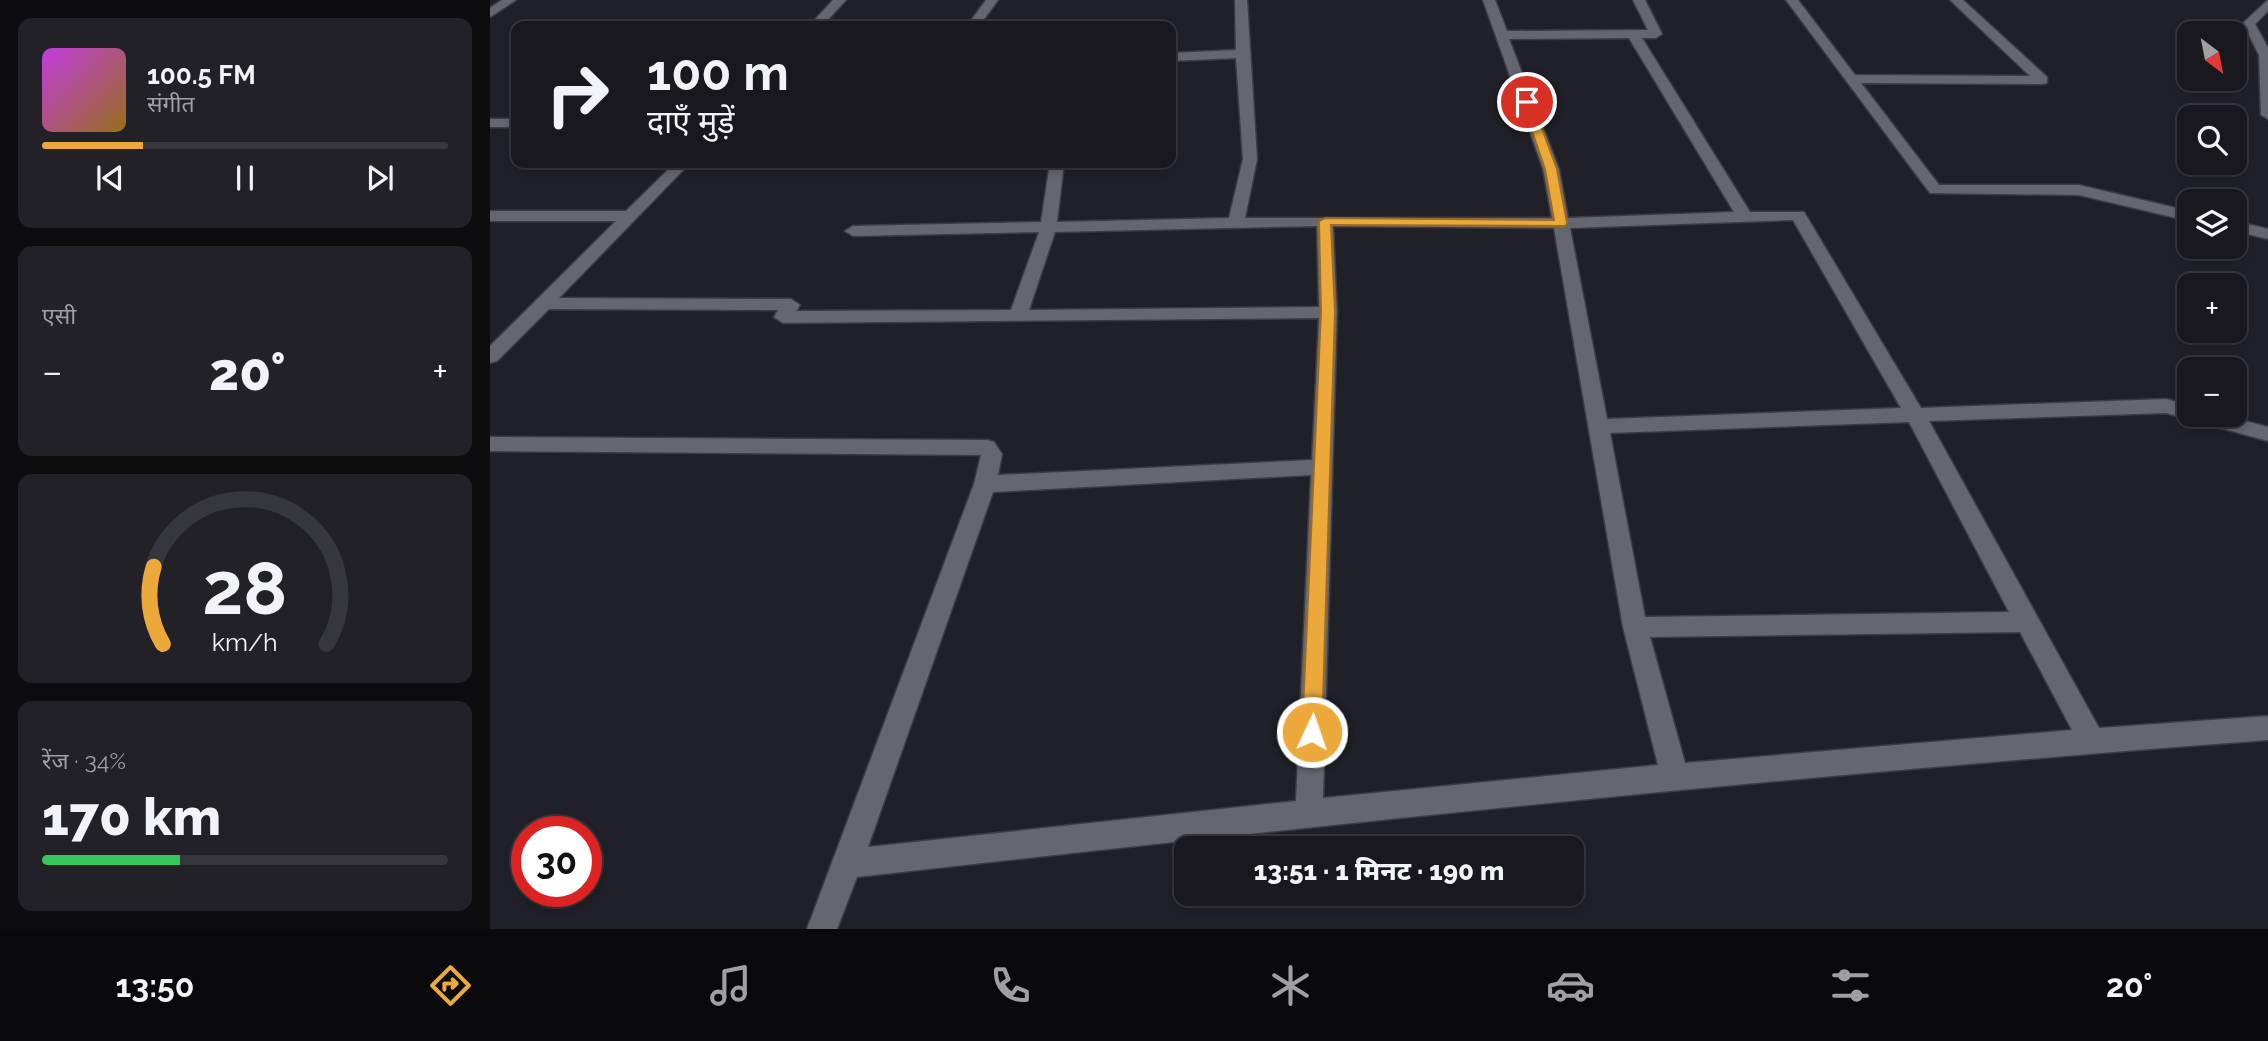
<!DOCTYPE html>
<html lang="hi">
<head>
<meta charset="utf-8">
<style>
  :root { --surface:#18181e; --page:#212127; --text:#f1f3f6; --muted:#9fa0a4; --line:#36373c; --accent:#eda83b }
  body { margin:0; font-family:Raleway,"Noto Sans Devanagari",sans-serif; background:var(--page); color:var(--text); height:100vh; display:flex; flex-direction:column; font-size:26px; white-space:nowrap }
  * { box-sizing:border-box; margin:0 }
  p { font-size:23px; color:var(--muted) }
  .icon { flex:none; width:38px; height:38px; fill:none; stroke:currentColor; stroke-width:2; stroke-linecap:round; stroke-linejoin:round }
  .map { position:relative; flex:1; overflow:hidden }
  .panel { display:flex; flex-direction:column; gap:18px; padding:18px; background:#0d0d10; width:490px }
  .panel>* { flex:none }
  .banner { position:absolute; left:21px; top:21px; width:665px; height:147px; border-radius:14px; box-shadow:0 4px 10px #0003,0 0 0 2px var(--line); background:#18181e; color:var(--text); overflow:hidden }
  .needle { width:46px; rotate:148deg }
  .controls { position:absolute; left:1687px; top:21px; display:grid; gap:14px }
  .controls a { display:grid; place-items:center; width:70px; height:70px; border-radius:14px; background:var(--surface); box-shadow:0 4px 10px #0003,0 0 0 2px var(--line); font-size:35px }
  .speed { position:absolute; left:21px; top:816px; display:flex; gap:14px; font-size:35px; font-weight:700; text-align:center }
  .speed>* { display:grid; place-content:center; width:91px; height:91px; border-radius:50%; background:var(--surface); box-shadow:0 4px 10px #0003,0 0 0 2px var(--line); line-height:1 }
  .speed .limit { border:10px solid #d22; background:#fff; color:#111 }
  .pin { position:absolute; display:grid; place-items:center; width:60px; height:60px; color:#fff; margin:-30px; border:4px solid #fff; border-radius:50%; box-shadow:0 2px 7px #0007 }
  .me { position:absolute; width:77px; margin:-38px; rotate:3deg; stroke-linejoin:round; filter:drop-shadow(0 0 5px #0008) }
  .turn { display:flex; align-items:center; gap:24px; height:147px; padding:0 21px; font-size:32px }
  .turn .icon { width:91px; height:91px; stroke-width:2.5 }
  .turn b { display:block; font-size:49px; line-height:60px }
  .big { font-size:52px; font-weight:800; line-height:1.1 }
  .panel .widget { flex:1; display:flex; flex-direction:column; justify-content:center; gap:10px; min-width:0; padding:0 24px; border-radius:14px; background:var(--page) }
  .panel .dial { align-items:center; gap:0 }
  .dial svg { height:182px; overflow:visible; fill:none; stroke:var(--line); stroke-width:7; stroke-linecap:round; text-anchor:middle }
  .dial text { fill:var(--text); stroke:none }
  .song { display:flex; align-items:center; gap:21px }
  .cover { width:84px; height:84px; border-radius:10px; background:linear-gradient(135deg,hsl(290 70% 55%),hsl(40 70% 35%)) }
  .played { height:7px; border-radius:4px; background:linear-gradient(90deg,var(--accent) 25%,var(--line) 25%) }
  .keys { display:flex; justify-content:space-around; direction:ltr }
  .heat { display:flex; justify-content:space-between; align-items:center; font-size:38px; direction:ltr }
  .charge { height:10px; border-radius:5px; background:linear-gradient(90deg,#34c759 34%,var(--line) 0) }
  .trip { position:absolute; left:684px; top:836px; width:410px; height:70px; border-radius:14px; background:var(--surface); box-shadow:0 4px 10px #0003,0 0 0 2px var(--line); font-weight:800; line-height:70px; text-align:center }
  .tabs { display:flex; height:112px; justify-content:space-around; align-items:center; background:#0a0a0c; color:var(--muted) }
  .tabs .icon { width:49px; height:49px }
  .tabs .on { color:var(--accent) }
  .tabs b { font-size:32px; color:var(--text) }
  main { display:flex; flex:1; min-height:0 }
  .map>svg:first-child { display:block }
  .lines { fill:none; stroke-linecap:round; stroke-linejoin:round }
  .minor-casing { stroke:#3c3c41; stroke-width:3 }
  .minor { fill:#66666f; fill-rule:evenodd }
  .route { fill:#eda83b; stroke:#9a6d26; stroke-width:2 }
</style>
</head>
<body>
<main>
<section class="panel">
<div class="widget">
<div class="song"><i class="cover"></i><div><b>100.5 FM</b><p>संगीत</p></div></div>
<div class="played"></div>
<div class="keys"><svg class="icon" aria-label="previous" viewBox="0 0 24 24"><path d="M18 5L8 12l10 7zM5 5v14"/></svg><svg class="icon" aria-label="pause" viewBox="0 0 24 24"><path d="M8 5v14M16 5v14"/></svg><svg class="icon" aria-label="next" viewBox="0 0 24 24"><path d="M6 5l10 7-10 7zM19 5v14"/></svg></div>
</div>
<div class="widget"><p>एसी</p>
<div class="heat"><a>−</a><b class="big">20°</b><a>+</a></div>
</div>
<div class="widget dial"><svg viewBox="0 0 100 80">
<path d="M14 69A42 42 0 1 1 86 69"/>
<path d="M14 69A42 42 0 0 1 10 35" stroke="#eda83b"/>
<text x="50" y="56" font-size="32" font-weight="700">28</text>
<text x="50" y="72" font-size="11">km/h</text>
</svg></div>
<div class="widget"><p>रेंज · 34%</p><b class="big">170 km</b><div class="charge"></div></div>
</section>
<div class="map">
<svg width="1778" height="929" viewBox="0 0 1778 929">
  <rect width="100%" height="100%" fill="#202028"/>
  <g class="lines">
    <g class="minor-casing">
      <g id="minor">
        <polygon points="12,0 26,0 0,17 0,8"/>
        <polygon points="343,0 356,0 332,26 319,26"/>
        <polygon points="496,0 508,0 489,26 477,26"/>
        <path d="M745 0H757L767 159 755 218H1062L1053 169 993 0H1005L1017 31 1158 30 1143 0H1155L1172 34 1166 38H1152L1260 212H1314L1431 408 1676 399 1699 405V415H1733L1778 427V441L1676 413 1439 421 1609 728 1778 716V740C1306 775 837 824 367 877L347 929H317L484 484 491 455 0 451V437L497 440 504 442 512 454 508 475 822 460 829 318 293 323 284 317 288 310 59 309 7 361 0 363V346L126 221H0V211H136L185 163H200L69 298 301 299 310 305 306 311 521 310 549 232 363 236 355 231 363 226 551 222 560 163H574L567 222 739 218 753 159 746 58 681 61V53L746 50ZM1139 38 1244 212 1078 218 1069 169 1019 39ZM1303 220 1411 408 1117 419 1080 228ZM827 226 829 307 539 310 565 232ZM843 226 1064 228 1133 627 1168 765 833 798 847 312ZM1419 422 1519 612 1155 617 1120 433ZM821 475 806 801 378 847 503 492ZM1530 632 1582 730 1195 763 1160 637Z"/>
        <polygon points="1296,0 1308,0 1365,75 1540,76 1460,0 1473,0 1557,77 1557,83 1552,84 1371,83 1449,185 1589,185 1699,211 1699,221 1589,195 1440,193"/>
        <polygon points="1778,0 1778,11 1765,24 1778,48 1778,119 1771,115 1769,55 1753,23"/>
        <rect x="0" y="119" width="26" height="8"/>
        <polygon points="1745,221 1778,229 1778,239 1745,231"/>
      </g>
    </g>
    <use href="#minor" class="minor"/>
  </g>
  <polygon class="route" points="1037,99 1042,102 1067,169 1077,223 1075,226 841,225 845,312 832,732 829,739 822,742 815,739 812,732 831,312 829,221 835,218 1064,220 1055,169 1032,102"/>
</svg>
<div class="controls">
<a><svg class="needle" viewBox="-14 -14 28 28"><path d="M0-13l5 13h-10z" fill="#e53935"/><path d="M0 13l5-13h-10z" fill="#9fa0a4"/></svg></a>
<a><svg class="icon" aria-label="search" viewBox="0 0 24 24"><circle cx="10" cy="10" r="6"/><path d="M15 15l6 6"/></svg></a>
<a><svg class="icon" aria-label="layers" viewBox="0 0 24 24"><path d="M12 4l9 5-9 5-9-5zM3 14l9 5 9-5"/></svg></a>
<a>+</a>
<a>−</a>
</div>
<div class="speed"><div class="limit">30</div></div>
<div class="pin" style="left:1037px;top:102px;background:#d93025"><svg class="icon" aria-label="arrive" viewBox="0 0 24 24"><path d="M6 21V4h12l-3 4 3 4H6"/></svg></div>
<svg class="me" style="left:822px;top:732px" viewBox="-20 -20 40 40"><circle r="17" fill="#eda83b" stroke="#fff" stroke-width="3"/><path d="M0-11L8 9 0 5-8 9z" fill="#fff"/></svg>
<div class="trip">13:51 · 1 मिनट · 190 m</div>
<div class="banner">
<div class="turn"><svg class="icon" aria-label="right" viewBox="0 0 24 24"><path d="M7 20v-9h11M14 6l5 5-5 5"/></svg><div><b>100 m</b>दाएँ मुड़ें</div></div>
</div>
</div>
</main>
<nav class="tabs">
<b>13:50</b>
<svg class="icon on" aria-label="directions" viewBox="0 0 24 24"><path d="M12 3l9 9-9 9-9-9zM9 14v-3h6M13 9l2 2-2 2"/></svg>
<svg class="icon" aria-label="music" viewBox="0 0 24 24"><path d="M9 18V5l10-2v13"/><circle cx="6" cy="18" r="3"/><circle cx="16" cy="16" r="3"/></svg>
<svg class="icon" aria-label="phone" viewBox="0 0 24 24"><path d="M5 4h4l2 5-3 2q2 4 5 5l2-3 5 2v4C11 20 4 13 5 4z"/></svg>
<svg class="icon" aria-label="climate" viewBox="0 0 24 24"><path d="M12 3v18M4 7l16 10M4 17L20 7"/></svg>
<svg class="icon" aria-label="car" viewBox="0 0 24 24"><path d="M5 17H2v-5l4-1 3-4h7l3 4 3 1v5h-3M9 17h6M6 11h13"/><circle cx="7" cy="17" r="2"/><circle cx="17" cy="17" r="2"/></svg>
<svg class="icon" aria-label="filters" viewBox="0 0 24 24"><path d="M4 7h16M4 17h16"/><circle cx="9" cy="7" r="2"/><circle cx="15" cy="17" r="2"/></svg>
<b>20°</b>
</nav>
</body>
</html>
